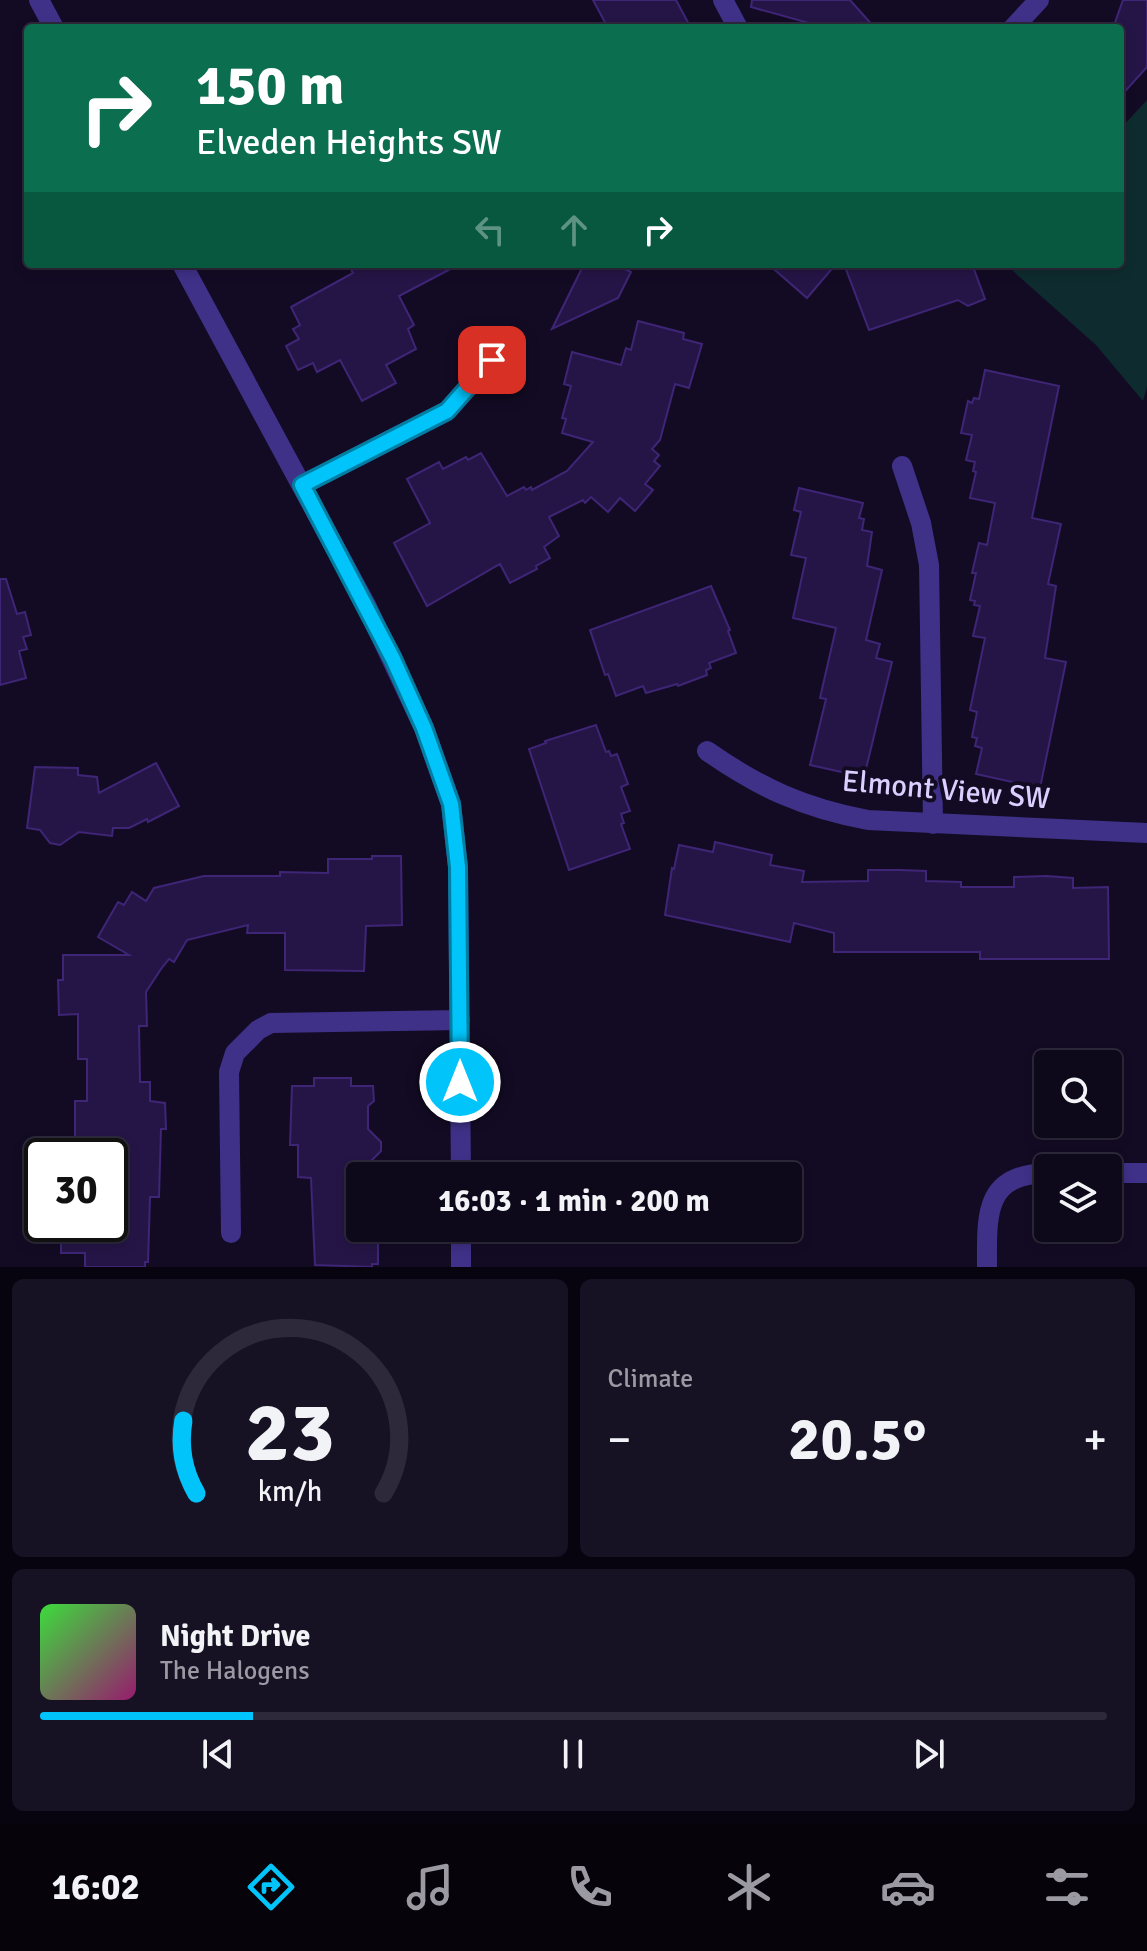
<!DOCTYPE html>
<html lang="en">
<head>
<meta charset="utf-8">
<style>
  :root { --surface:#0e081b; --page:#171124; --text:#f1f3f6; --muted:#9b9aa3; --line:#2e293a; --accent:#00c4fa }
  body { margin:0; font-family:Signika,sans-serif; background:var(--page); color:var(--text); height:100vh; display:flex; flex-direction:column; font-size:30px; white-space:nowrap }
  * { box-sizing:border-box; margin:0 }
  p { font-size:26px; color:var(--muted) }
  .icon { flex:none; width:44px; height:44px; fill:none; stroke:currentColor; stroke-width:2; stroke-linecap:round; stroke-linejoin:round }
  .map { position:relative; height:1267px; overflow:hidden }
  .details { display:flex; flex-direction:column; gap:12px; padding:12px; background:#08040f; flex:1 }
  .details>* { flex:none }
  .guide { position:absolute; left:24px; top:24px; width:1100px; height:244px; border-radius:8px; box-shadow:0 4px 12px #0003,0 0 0 2px var(--line); background:#0b6e4f; color:#fff; overflow:hidden }
  .tools { position:absolute; left:1034px; top:1050px; display:grid; gap:16px }
  .tools a { display:grid; place-items:center; width:88px; height:88px; border-radius:8px; background:var(--surface); box-shadow:0 4px 12px #0003,0 0 0 2px var(--line); font-size:40px }
  .speed { position:absolute; left:24px; top:1138px; display:flex; gap:16px; font-size:40px; font-weight:700; text-align:center }
  .speed>* { display:grid; place-content:center; width:104px; height:104px; border-radius:50%; background:var(--surface); box-shadow:0 4px 12px #0003,0 0 0 2px var(--line); line-height:1 }
  .speed .limit { border:4px solid #111; border-radius:12px; background:#fff; color:#111 }
  .pin { position:absolute; display:grid; place-items:center; width:68px; height:68px; color:#fff; margin:-34px; border-radius:16px; box-shadow:0 4px 12px #0006 }
  .me { position:absolute; width:88px; margin:-44px; rotate:0deg; stroke-linejoin:round; filter:drop-shadow(0 0 6px #0008) }
  .turn { display:flex; align-items:center; gap:28px; height:168px; padding:0 40px; font-size:36px }
  .turn .icon { width:104px; height:104px; stroke-width:2.5 }
  .turn b { display:block; font-size:56px; line-height:68px }
  .lanes { display:flex; align-items:center; height:76px; padding:0 40px; background:#0003; justify-content:center; gap:40px; direction:ltr }
  .lanes .off { opacity:.35 }
  .big { font-size:60px; font-weight:700; line-height:1.1 }
  .details .card { flex:1; display:flex; flex-direction:column; justify-content:center; gap:12px; min-width:0; padding:0 28px; border-radius:12px; background:var(--page) }
  .details .dial { align-items:center; gap:0 }
  .dial svg { height:208px; overflow:visible; fill:none; stroke:var(--line); stroke-width:7; stroke-linecap:round; text-anchor:middle }
  .dial text { fill:var(--text); stroke:none }
  .song { display:flex; align-items:center; gap:24px }
  .cover { width:96px; height:96px; border-radius:12px; background:linear-gradient(135deg,hsl(120 70% 55%),hsl(320 70% 35%)) }
  .played { height:8px; border-radius:4px; background:linear-gradient(90deg,var(--accent) 20%,var(--line) 20%) }
  .keys { display:flex; justify-content:space-around; direction:ltr }
  .heat { display:flex; justify-content:space-between; align-items:center; font-size:44px; direction:ltr }
  .details .tiles { flex:1; display:grid; gap:12px; grid-template-columns:1fr 1fr }
  .card:last-child { grid-column:span 2 }
  .trip { position:absolute; left:346px; top:1162px; width:456px; height:80px; border-radius:8px; background:var(--surface); box-shadow:0 4px 12px #0003,0 0 0 2px var(--line); font-weight:700; line-height:80px; text-align:center }
  .dock { display:flex; height:128px; justify-content:space-around; align-items:center; background:#06030b; color:var(--muted) }
  .dock .icon { width:56px; height:56px }
  .dock .active { color:var(--accent) }
  .dock b { font-size:36px; color:var(--text) }
  .map>svg:first-child { display:block }
  .green { fill:#0e2c2f }
  .building { fill:#251547; stroke:#3e2576; stroke-width:2 }
  .lines { fill:none; stroke-linecap:round; stroke-linejoin:round }
  .street { stroke:#3f3188; stroke-width:20 }
  .route-casing { stroke:#007fa2; stroke-width:20 }
  .route { stroke:#00c4fa; stroke-width:14 }
  .labels { text-anchor:middle; dominant-baseline:central; stroke-width:8; stroke-linejoin:round; paint-order:stroke }
  .street-label { font-size:30px; fill:#dacfff; stroke:#130b24 }
</style>
</head>
<body>
<div class="map">
<svg width="1147" height="1267" viewBox="0 0 1147 1267">
  <rect width="100%" height="100%" fill="#130b24"/>
  <polygon class="green" points="1147,100 1147,387 1143,401 1096,345 1005,264 1120,264 1120,129"/>
  <g class="building">
    <polygon points="593,0 676,0 691,28 608,28"/>
    <polygon points="752,0 850,0 875,28 827,28 751,7"/>
    <polygon points="1123,0 1147,0 1147,67 1120,97 1120,28 1113,28"/>
    <polygon points="348,264 460,264 399,296 414,325 408,329 416,349 386,365 396,383 362,401 340,360 317,372 313,363 298,370 286,346 299,339 293,329 300,325 291,307 353,273"/>
    <polygon points="584,264 614,264 631,272 618,298 552,329"/>
    <polygon points="768,264 836,264 807,298"/>
    <polygon points="844,264 972,264 985,299 968,306 958,300 869,330"/>
    <polygon points="638,321 684,333 683,339 702,344 689,388 675,384 660,440 652,449 659,455 654,461 660,466 645,484 653,490 635,511 620,498 608,512 591,497 585,503 583,500 549,517 559,536 544,547 550,558 536,566 537,569 510,583 500,564 427,606 394,543 430,523 407,479 439,462 443,469 466,457 468,460 481,453 507,496 524,487 526,490 531,487 532,490 567,471 593,442 562,433 566,419 562,418 571,386 564,384 572,352 621,365 626,348 631,350"/>
    <polygon points="985,370 1059,386 1032,518 1061,524 1048,584 1056,586 1045,658 1066,662 1040,788 976,774 982,748 975,746 977,738 972,737 977,712 970,710 985,638 973,636 980,606 974,605 975,601 970,600 976,573 972,573 979,543 987,545 995,503 970,498 976,472 973,471 975,462 966,460 972,435 961,433 968,401 972,403 974,398 979,399"/>
    <polygon points="799,488 863,503 859,518 864,519 862,530 872,532 867,566 882,570 866,640 880,644 876,658 892,662 864,777 810,765 826,699 820,698 836,628 793,618 806,558 791,555 801,512 794,510"/>
    <polygon points="0,579 6,579 17,614 25,612 31,635 23,637 27,649 19,651 26,678 0,685"/>
    <polygon points="711,586 730,630 728,631 736,653 709,663 711,668 706,670 707,675 678,686 677,684 646,693 643,686 616,696 608,674 605,675 590,630"/>
    <polygon points="596,725 606,752 609,751 611,756 617,754 628,784 621,787 630,811 621,814 624,823 621,824 630,849 569,870 529,749 546,743 545,741"/>
    <polygon points="156,763 179,806 148,822 147,819 129,828 113,828 112,836 79,832 60,845 50,843 40,830 27,828 35,767 78,768 78,775 97,777 99,793"/>
    <polygon points="715,842 772,855 770,865 804,871 802,882 868,881 868,870 900,870 926,871 926,881 961,882 961,887 1014,887 1014,877 1046,876 1073,878 1073,888 1108,887 1109,959 980,959 980,952 834,952 834,933 794,923 790,942 665,915 672,868 674,869 679,845 713,852"/>
    <polygon points="372,856 401,856 402,925 366,926 364,971 285,970 285,933 247,933 248,925 187,940 174,962 169,959 161,969 146,992 147,1026 139,1026 140,1082 150,1082 150,1101 165,1103 166,1129 161,1129 159,1197 150,1197 148,1262 145,1262 145,1267 85,1267 85,1253 61,1253 61,1224 110,1224 110,1156 66,1156 75,1138 75,1101 87,1101 87,1059 78,1059 78,1014 59,1015 58,980 63,980 63,955 129,955 98,937 118,902 124,905 132,892 146,901 154,888 204,876 280,876 280,872 328,873 328,859 372,859"/>
    <polygon points="314,1078 351,1078 351,1086 373,1086 374,1101 368,1106 368,1129 381,1142 381,1151 369,1163 369,1176 360,1176 360,1228 374,1228 374,1239 378,1239 378,1264 372,1264 372,1267 315,1265 311,1178 298,1177 298,1145 290,1145 292,1086 314,1086"/>
  </g>
  <g class="lines">
    <g class="street">
      <polyline points="39,0 54,28"/>
      <polyline points="723,0 738,28"/>
      <polyline points="1013,28 1039,0"/>
      <polyline points="182,264 366,605 424,728 451,804 458,867 461,1176"/>
      <polyline points="902,466 921,523 929,565 933,824"/>
      <polyline points="302,485 447,411 492,360"/>
      <path d="M707 751C760 788 804 808 868 820L1147 833"/>
      <polyline points="1108,1173 1147,1173"/>
      <polyline points="461,1228 461,1267"/>
      <polyline points="231,1233 229,1072 235,1053 258,1030 271,1023 460,1020"/>
      <path d="M987 1267C987 1216 983 1174 1048 1173"/>
    </g>
  </g>
  <g class="lines">
    <g class="route-casing">
      <polyline id="route" points="460,1082 458,867 451,804 424,728 393,659 302,485 447,411 492,360"/>
    </g>
    <use href="#route" class="route"/>
  </g>
  <g class="labels">
    <g class="street-label">
      <text transform="translate(946 790) rotate(5)">Elmont View SW</text>
    </g>
  </g>
</svg>
<div class="tools">
<a><svg class="icon" aria-label="search" viewBox="0 0 24 24"><circle cx="10" cy="10" r="6"/><path d="M15 15l6 6"/></svg></a>
<a><svg class="icon" aria-label="layers" viewBox="0 0 24 24"><path d="M12 4l9 5-9 5-9-5zM3 14l9 5 9-5"/></svg></a>
</div>
<div class="speed"><div class="limit">30</div></div>
<div class="pin" style="left:492px;top:360px;background:#d93025"><svg class="icon" aria-label="arrive" viewBox="0 0 24 24"><path d="M6 21V4h12l-3 4 3 4H6"/></svg></div>
<svg class="me" style="left:460px;top:1082px" viewBox="-20 -20 40 40"><circle r="17" fill="#00c4fa" stroke="#fff" stroke-width="3"/><path d="M0-11L8 9 0 5-8 9z" fill="#fff"/></svg>
<div class="trip">16:03 · 1 min · 200 m</div>
<div class="guide">
<div class="turn"><svg class="icon" aria-label="right" viewBox="0 0 24 24"><path d="M7 20v-9h11M14 6l5 5-5 5"/></svg><div><b>150 m</b>Elveden Heights SW</div></div>
<div class="lanes"><svg class="icon off" aria-label="left" viewBox="0 0 24 24"><path d="M17 20v-9H6M10 6l-5 5 5 5"/></svg><svg class="icon off" aria-label="ahead" viewBox="0 0 24 24"><path d="M12 20V5M6 11l6-6 6 6"/></svg><svg class="icon" aria-label="right" viewBox="0 0 24 24"><path d="M7 20v-9h11M14 6l5 5-5 5"/></svg></div>
</div>
</div>
<section class="details">
<div class="tiles">
<div class="card dial"><svg viewBox="0 0 100 80">
<path d="M14 69A42 42 0 1 1 86 69"/>
<path d="M14 69A42 42 0 0 1 9 41" stroke="#00c4fa"/>
<text x="50" y="56" font-size="32" font-weight="700">23</text>
<text x="50" y="72" font-size="11">km/h</text>
</svg></div>
<div class="card"><p>Climate</p>
<div class="heat"><a>−</a><b class="big">20.5°</b><a>+</a></div>
</div>
<div class="card">
<div class="song"><i class="cover"></i><div><b>Night Drive</b><p>The Halogens</p></div></div>
<div class="played"></div>
<div class="keys"><svg class="icon" aria-label="previous" viewBox="0 0 24 24"><path d="M18 5L8 12l10 7zM5 5v14"/></svg><svg class="icon" aria-label="pause" viewBox="0 0 24 24"><path d="M8 5v14M16 5v14"/></svg><svg class="icon" aria-label="next" viewBox="0 0 24 24"><path d="M6 5l10 7-10 7zM19 5v14"/></svg></div>
</div>
</div>
</section>
<nav class="dock">
<b>16:02</b>
<svg class="icon active" aria-label="directions" viewBox="0 0 24 24"><path d="M12 3l9 9-9 9-9-9zM9 14v-3h6M13 9l2 2-2 2"/></svg>
<svg class="icon" aria-label="music" viewBox="0 0 24 24"><path d="M9 18V5l10-2v13"/><circle cx="6" cy="18" r="3"/><circle cx="16" cy="16" r="3"/></svg>
<svg class="icon" aria-label="phone" viewBox="0 0 24 24"><path d="M5 4h4l2 5-3 2q2 4 5 5l2-3 5 2v4C11 20 4 13 5 4z"/></svg>
<svg class="icon" aria-label="climate" viewBox="0 0 24 24"><path d="M12 3v18M4 7l16 10M4 17L20 7"/></svg>
<svg class="icon" aria-label="car" viewBox="0 0 24 24"><path d="M5 17H2v-5l4-1 3-4h7l3 4 3 1v5h-3M9 17h6M6 11h13"/><circle cx="7" cy="17" r="2"/><circle cx="17" cy="17" r="2"/></svg>
<svg class="icon" aria-label="filters" viewBox="0 0 24 24"><path d="M4 7h16M4 17h16"/><circle cx="9" cy="7" r="2"/><circle cx="15" cy="17" r="2"/></svg>
</nav>
</body>
</html>
